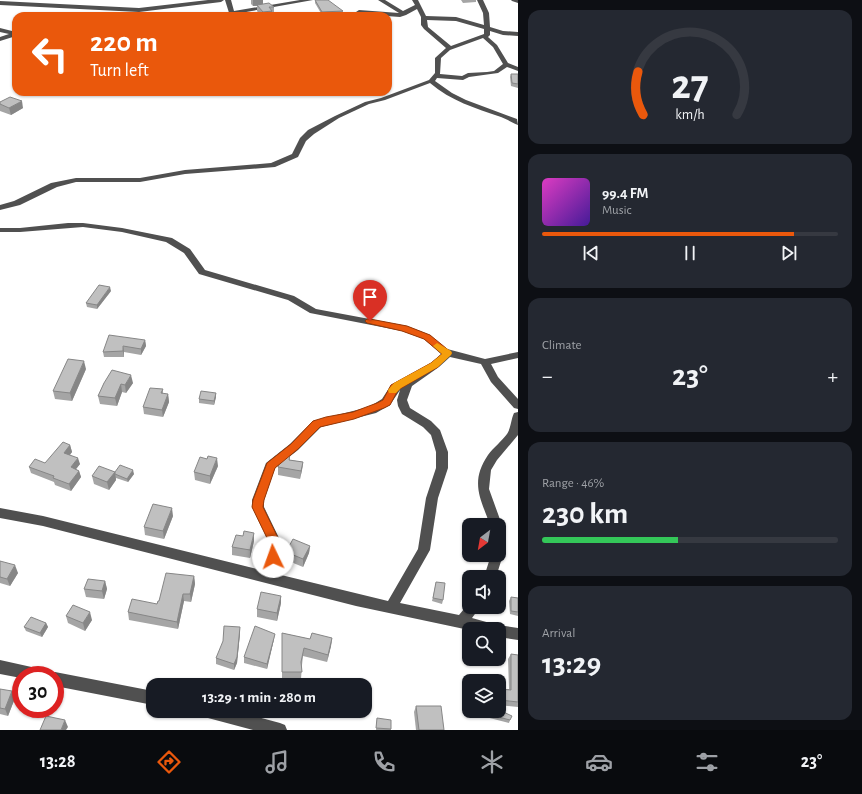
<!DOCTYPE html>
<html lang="en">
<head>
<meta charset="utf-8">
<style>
  :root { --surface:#171b24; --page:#242831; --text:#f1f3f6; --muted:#9ea1a6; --line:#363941; --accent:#ea580c }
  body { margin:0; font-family:"Alegreya Sans",sans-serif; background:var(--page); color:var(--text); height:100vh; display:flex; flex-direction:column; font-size:15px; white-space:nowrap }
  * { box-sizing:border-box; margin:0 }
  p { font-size:13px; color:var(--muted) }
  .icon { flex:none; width:22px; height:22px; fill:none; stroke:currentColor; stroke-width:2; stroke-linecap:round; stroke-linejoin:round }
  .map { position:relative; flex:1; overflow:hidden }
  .side { display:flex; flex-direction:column; gap:10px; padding:10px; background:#0d0f14; width:344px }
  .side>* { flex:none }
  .guide { position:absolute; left:12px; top:12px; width:380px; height:84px; border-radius:12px; box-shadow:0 1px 3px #0004; background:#ea580c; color:#fff; overflow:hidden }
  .needle { width:26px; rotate:211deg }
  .buttons { position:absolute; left:462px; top:518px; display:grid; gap:8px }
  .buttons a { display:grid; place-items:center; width:44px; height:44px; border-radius:8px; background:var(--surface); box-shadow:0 1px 3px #0004; font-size:20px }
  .speed { position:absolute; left:12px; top:666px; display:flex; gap:8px; font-size:20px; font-weight:700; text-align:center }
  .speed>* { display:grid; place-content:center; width:52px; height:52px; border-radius:50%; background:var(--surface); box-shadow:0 1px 3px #0004; line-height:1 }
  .speed .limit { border:6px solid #d22; background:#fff; color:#111 }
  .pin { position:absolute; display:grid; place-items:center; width:34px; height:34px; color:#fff; margin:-41px -17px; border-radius:50% 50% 50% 0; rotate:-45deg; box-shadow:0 0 4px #0007 }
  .pin .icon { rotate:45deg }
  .me { position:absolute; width:44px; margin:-22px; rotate:357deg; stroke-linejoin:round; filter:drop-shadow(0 0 3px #0008) }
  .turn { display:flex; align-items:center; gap:14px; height:84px; padding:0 12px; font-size:18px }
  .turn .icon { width:52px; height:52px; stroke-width:2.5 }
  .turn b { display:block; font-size:28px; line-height:34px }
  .big { font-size:30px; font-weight:700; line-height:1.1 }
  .side .widget { flex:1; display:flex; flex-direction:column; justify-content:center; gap:6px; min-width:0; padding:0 14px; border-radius:12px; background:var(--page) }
  .side .dial { align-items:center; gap:0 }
  .dial svg { height:104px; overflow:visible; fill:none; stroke:var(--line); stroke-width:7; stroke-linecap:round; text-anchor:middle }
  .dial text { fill:var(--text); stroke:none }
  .song { display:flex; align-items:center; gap:12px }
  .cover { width:48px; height:48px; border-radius:6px; background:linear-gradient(135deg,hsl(310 70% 55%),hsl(260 70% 35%)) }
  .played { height:4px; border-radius:2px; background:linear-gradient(90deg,var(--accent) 85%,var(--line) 85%) }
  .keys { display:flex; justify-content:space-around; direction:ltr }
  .heat { display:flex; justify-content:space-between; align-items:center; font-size:22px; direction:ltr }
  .charge { height:6px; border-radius:3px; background:linear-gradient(90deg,#34c759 46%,var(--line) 0) }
  .trip { position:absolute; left:146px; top:678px; width:226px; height:40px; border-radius:12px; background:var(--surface); box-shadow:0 1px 3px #0004; font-weight:700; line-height:40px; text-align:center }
  .dock { display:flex; height:64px; justify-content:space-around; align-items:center; background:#090b0e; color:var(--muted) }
  .dock .icon { width:28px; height:28px }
  .dock .active { color:var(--accent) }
  .dock b { font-size:18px; color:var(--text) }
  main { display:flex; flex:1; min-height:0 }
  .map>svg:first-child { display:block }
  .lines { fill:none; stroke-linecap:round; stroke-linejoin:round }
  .minor { fill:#505050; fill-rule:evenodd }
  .wall { fill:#a5a5a5 }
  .shaded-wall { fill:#868686 }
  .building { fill:#c0c0c0; stroke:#868686 }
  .route { fill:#ea580c; stroke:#983908 }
  .slow { fill:#f59e0b }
</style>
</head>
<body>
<main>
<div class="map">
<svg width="518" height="730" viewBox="0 0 518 730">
  <rect width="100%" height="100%" fill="#fff"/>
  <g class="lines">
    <g class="minor">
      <polygon points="208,0 224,0 221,2 139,12 0,5 0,1 139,8"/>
      <polygon points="225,0 231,0 234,11 300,0 313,0 235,14 236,16 230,16"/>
      <path d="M378 0H385L403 11 415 5 412 0H418L426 16 456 17 484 25 483 13 477 0H483L489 13 490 27 503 31 518 32V36L503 35 490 31V35L488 37 497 45 508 63 518 67V71L507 67 498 73 469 77 463 80 437 78 435 81 452 93 466 100 517 119 518 125C512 123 507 119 501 117 475 108 451 101 430 83L385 100 369 104 339 118 314 134 306 141 298 157 275 167 185 174 140 182H76L57 187 20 205 0 210V205L14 201 51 183 76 178H140L185 170 271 163 292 154 300 138 308 130 335 116 365 102 381 98 429 80 435 73V58L446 48 424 29 421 25V17L417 9 406 15 400 17 359 14 356 12 359 10 399 13ZM427 20 456 21 484 29V34L451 46 428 27ZM483 38 493 47 503 64 494 71 487 72 468 73 462 76 440 74 441 58 450 50Z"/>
      <polygon points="511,0 518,0 518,3 512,1"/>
      <polygon points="0,28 16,32 16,36 0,41 0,37 9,34 0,32"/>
      <path d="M68 223H83L122 228 172 238 190 249 205 270 294 296 316 309 407 326 430 335 444 348 451 350 485 359 518 352V358L491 364 498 377 518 399V409L514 408 491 382 481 364 450 357 439 367 412 386 407 400 410 408 431 421 440 430 448 452V468L438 498 430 550 400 603 459 615 469 603V607H480L472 618 490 623 495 626 499 625 518 628V640L499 637V629L469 630 356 606 43 526 0 518V508L43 516 265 571 267 538 252 507V500L266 463 290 444 313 421 369 407 382 399 391 385 431 363 441 354 424 339 402 331 310 313 288 300 199 274 184 253 166 242 122 232 83 227 20 232H0V228H20ZM400 390 397 400 398 406 402 414 423 427 431 435 436 452V468L426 498 418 549 388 601 277 574 279 557V538L264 507V500L275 468 298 450 321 427 376 413 390 405Z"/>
      <path d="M518 412V435L497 460 491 470 489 489 502 525 499 529V525H490C480 497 470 482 488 455 494 447 502 441 507 434 511 428 511 419 514 413Z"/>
      <polygon points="499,550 503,555 496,577 484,577 491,555 499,555"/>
      <polygon points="0,660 36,668 41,670 43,675 21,675 21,678 0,674"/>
      <polygon points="55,672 153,691 153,705 55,686 55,675 50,675"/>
      <polygon points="201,711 235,711 280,723 285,725 287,730 253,730 208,718 203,716"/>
    </g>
  </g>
  <g class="wall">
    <polygon points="251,0 263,0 263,4 274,7 274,13 272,13 272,16 261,16 257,11 257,6 253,6 251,4"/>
    <polygon points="315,0 343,11 342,14 322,15 315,3"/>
    <polygon points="461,0 476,0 476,2 463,3"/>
    <polygon points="511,74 518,74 518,88 511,86 510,77"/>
    <polygon points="0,102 23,108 11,115 0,111"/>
    <polygon points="111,291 97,309 87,307 86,303"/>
    <polygon points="145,340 146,346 141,355 124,352 124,357 104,357 103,352"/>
    <polygon points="86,369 72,401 55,399 53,391"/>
    <polygon points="104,383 133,383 126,393 122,392 117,406 100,404 98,396"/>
    <polygon points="163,389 163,394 168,394 169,402 163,417 144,414 143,407"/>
    <polygon points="216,393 216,397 214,405 199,403 199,399"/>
    <polygon points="70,445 72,452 70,455 80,464 76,469 79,471 81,477 71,491 55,485 54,482 31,473 29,467 45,463"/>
    <polygon points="290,454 290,460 303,462 302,470 300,479 278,475 278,467"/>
    <polygon points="218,466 210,484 195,480 194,472"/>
    <polygon points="115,472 134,474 128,482 116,478 116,480 109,490 94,484 92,476"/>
    <polygon points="173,516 164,539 145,535 144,527"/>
    <polygon points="254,541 250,558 232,555 232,547"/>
    <polygon points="310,546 309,553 303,567 286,560 286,552"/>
    <polygon points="0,561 18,573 10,586 0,583"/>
    <polygon points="194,576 195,584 191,602 184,601 178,629 129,620 128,612 157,604 159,601"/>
    <polygon points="105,581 107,589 104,599 86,597 84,589"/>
    <polygon points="436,582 443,600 442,604 432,601"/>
    <polygon points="281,596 281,603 277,621 257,617 257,609"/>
    <polygon points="511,597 518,598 518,616 510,614 509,601"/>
    <polygon points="66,616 92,620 85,631 68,623"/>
    <polygon points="46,623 48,627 42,637 26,631 24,627"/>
    <polygon points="240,633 237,663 234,670 216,664 216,658"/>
    <polygon points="282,633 310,639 332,638 331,646 327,662 303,656 302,665 301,679 282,679"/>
    <polygon points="274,639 267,669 244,663 244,657"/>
    <polygon points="511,654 518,655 518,707 499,705 499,689 509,689 508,659"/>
    <polygon points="0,689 15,698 8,716 0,714"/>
    <polygon points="416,706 444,730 416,730 414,712"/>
    <polygon points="478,711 499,711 510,720 509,723 478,715"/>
    <polygon points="377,718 391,729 391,730 376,730"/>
  </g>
  <g class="shaded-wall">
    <polygon points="253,0 263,0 263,5 253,6"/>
    <polygon points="272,11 272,16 263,16 263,12"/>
    <polygon points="22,101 23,108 11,115 9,108"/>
    <polygon points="110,287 111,291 97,309 97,305"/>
    <polygon points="145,340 146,346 141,355 141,349"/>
    <polygon points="123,346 124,352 124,357 123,351"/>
    <polygon points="84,361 86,369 72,401 70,393"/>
    <polygon points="131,375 133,383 126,393 125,385"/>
    <polygon points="121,384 122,392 117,406 115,398"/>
    <polygon points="216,393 216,397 214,405 214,401"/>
    <polygon points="168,394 169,402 163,417 162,410"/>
    <polygon points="70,445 72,452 66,459 64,453"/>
    <polygon points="78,458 80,464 72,474 71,467"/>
    <polygon points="217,458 218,466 210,484 210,476"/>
    <polygon points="303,462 302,470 300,479 301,471"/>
    <polygon points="133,470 134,474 128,482 127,479"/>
    <polygon points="79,471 81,477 71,491 69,484"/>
    <polygon points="115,472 116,480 109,490 107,482"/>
    <polygon points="172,508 173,516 164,539 163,531"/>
    <polygon points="254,533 254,541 250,558 250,550"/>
    <polygon points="310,546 309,553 303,567 303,559"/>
    <polygon points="15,565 18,573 10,586 7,579"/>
    <polygon points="194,576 195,584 191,602 190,594"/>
    <polygon points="105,581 107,589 104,599 102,591"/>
    <polygon points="183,594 184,601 178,629 177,622"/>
    <polygon points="281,596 281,603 277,621 277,613"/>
    <polygon points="90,612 92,620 85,631 83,623"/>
    <polygon points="46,623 48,627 42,637 40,633"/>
    <polygon points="240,627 240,633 237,663 234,670 234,664"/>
    <polygon points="275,634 274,639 267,669 267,664"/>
    <polygon points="332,638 331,646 327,662 328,655"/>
    <polygon points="12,691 15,698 8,716 5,709"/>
    <polygon points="65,720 68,727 66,730 61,730"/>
  </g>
  <g class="building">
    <polygon points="315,0 328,0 343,11 322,12"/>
    <polygon points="269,3 274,7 269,7 272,11 263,12 257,5"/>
    <polygon points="511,74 518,74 518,84 512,83"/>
    <polygon points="10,97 22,101 9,108 0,104 0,102"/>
    <polygon points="99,285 110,287 97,305 86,303"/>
    <polygon points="109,335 145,340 141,349 123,346 123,351 103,352"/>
    <polygon points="68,359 84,361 70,393 53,391"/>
    <polygon points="112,370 131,375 125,385 121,384 115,398 98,396 104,383"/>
    <polygon points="150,388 163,389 161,393 168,394 162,410 143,407"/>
    <polygon points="201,391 216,393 214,401 199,399"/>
    <polygon points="63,442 70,445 64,453 78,458 71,467 79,471 69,484 53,478 54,476 29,467 35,459 45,463"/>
    <polygon points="286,454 290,454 289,460 303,462 301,471 278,467 281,457"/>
    <polygon points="208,456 217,458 210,476 194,472 200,457 207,459"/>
    <polygon points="120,465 133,470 127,479 115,474 115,472"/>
    <polygon points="99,466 115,472 107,482 92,476"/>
    <polygon points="153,504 172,508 163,531 144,527"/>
    <polygon points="244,531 254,533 250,550 232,547 236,535 243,536"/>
    <polygon points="293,539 310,546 303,559 286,552"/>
    <polygon points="0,561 15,565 7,579 0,577"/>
    <polygon points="166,573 194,576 190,594 183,594 177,622 128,612 132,599 157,604 158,601 159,601"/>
    <polygon points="88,579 105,581 102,591 84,589"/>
    <polygon points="436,582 445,583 443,600 433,598"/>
    <polygon points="261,592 281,596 277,613 257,609"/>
    <polygon points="511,597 518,598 518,612 511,611"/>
    <polygon points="73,605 90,612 83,623 66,616"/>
    <polygon points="31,617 46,623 40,633 24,627"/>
    <polygon points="224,626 240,627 237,657 234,664 216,658 223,641"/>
    <polygon points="255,626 275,634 267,664 244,657"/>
    <polygon points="282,633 310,639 312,633 332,638 328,655 304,648 301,662 302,672 282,672"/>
    <polygon points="511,654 518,655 518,702 500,700 500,702 499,702 499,689 511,690"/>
    <polygon points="0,689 12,691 5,709 0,708"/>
    <polygon points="416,706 441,706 444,730 419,730"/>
    <polygon points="499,710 512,716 510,720 479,712 479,711 499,711"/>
    <polygon points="46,716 65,720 61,730 40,730"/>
    <polygon points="377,718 391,720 391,729 376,728"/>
  </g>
  <polygon class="route" points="367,319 370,319 407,326 430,335 452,353 438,367 398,390 390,405 384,408 354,419 320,427 298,449 275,468 264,500 263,507 278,538 279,557 277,560 273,562 269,560 268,557 267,538 252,507 253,500 267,463 291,444 313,421 326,417 353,412 377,403 383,400 391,385 431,363 442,354 424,339 402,331 367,323 365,321"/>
  <polygon class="slow" points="437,343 451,351 452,353 451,355 438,367 401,388 396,393 389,393 388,390 394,383 431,363 442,354 433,346"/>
</svg>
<div class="buttons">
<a><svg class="needle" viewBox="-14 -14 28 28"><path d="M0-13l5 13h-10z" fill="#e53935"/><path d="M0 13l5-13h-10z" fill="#9ea1a6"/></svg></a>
<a><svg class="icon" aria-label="sound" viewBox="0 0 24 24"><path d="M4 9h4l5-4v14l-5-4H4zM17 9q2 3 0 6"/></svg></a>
<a><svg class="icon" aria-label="search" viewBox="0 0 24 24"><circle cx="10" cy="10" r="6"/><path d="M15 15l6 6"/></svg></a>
<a><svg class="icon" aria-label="layers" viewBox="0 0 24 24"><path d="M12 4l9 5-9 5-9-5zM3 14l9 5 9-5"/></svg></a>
</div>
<div class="speed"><div class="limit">30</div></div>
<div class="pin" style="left:370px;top:321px;background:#d93025"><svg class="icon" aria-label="arrive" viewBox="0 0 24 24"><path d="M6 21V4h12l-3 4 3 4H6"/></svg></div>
<svg class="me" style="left:273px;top:557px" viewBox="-20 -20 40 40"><circle r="19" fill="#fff"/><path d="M0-13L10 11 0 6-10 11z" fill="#ea580c"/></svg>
<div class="trip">13:29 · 1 min · 280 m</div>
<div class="guide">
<div class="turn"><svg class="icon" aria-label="left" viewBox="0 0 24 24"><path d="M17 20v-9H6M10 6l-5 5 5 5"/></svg><div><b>220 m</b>Turn left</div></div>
</div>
</div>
<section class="side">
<div class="widget dial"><svg viewBox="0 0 100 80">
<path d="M14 69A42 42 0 1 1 86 69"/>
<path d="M14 69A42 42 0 0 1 10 36" stroke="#ea580c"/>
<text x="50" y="56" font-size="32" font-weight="700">27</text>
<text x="50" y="72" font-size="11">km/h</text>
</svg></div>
<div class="widget">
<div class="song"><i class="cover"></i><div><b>99.4 FM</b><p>Music</p></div></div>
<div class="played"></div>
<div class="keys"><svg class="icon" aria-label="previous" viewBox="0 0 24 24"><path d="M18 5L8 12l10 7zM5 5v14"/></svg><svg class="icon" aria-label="pause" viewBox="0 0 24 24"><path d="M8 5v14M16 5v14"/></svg><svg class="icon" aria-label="next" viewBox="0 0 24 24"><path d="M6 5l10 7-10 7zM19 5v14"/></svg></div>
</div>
<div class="widget"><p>Climate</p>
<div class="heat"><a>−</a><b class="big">23°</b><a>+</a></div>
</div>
<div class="widget"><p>Range · 46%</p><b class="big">230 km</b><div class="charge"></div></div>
<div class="widget"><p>Arrival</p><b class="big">13:29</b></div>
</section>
</main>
<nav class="dock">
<b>13:28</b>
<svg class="icon active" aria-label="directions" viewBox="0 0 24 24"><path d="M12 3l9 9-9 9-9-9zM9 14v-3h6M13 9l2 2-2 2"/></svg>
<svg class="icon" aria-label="music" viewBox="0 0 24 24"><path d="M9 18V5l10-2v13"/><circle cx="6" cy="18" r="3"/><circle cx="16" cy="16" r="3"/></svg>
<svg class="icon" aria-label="phone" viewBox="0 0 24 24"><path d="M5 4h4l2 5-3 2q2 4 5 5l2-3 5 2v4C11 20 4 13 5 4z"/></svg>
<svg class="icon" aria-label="climate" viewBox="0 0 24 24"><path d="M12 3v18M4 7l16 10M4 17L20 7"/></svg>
<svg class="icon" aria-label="car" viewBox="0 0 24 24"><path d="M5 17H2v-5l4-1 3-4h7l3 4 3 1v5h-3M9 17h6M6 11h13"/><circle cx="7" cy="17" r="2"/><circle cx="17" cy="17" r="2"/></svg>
<svg class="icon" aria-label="filters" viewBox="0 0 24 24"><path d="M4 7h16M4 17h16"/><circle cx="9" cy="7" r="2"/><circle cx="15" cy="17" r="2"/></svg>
<b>23°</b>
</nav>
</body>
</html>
